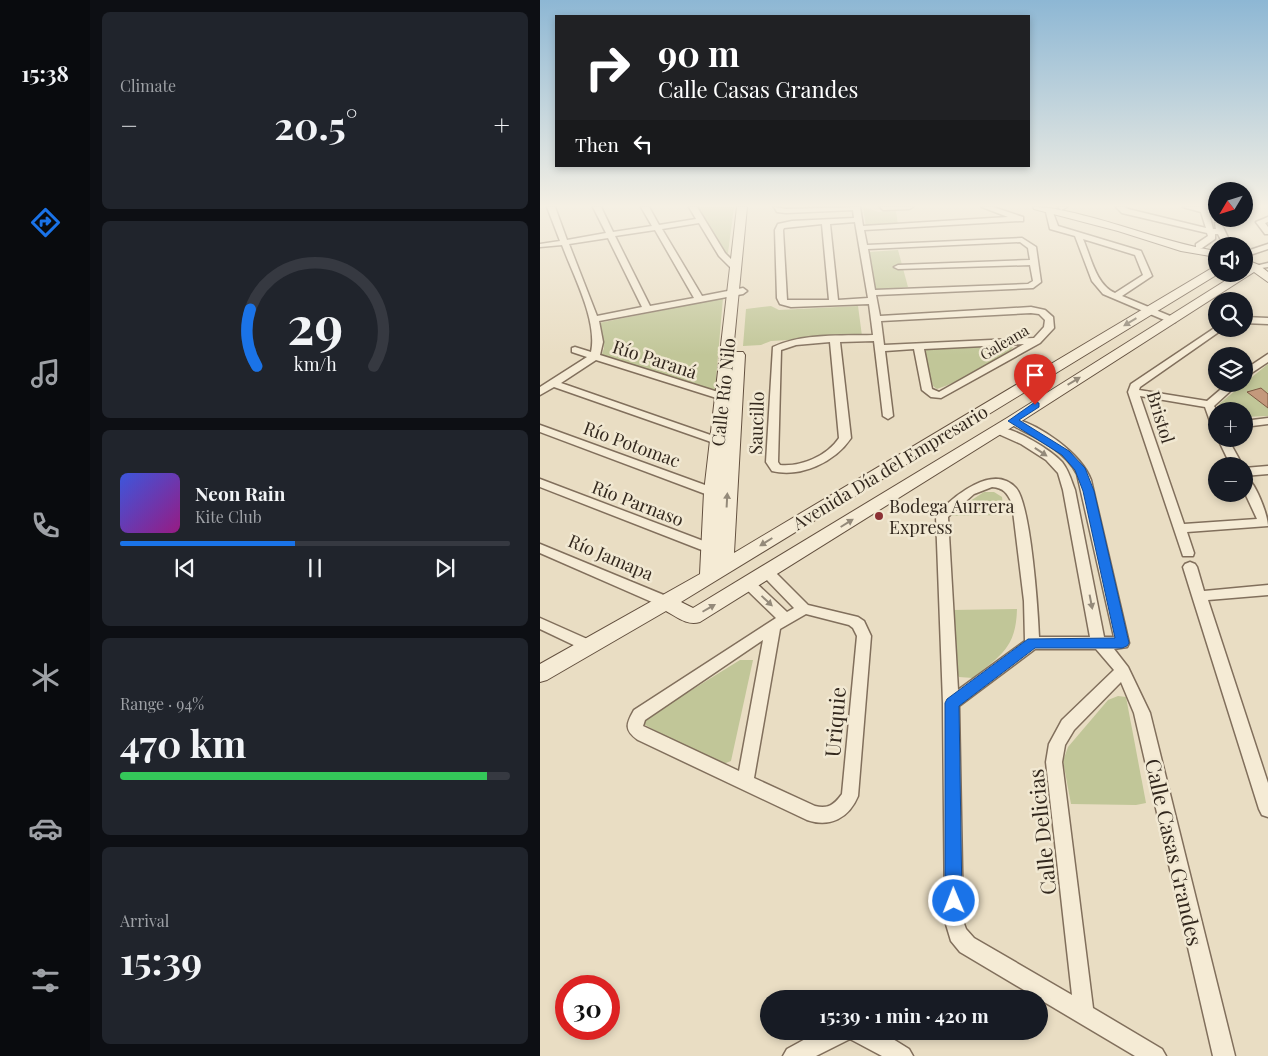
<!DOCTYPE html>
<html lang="en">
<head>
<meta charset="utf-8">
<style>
  :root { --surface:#171b24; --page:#20242c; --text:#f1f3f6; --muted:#9ea1a6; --line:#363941; --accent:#1a73e8 }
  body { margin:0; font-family:"Playfair Display",serif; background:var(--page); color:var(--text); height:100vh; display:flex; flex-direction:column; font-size:19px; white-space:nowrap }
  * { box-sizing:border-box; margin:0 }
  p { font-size:16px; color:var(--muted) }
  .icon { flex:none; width:28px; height:28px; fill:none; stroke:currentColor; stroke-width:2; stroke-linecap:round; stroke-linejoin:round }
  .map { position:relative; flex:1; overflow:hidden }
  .side { display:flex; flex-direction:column; gap:12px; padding:12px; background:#0d0f14; width:450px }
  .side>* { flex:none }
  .top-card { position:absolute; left:15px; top:15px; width:475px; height:152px; border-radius:0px; box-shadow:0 2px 8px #0003; background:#202124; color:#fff; overflow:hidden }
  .needle { width:32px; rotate:232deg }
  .buttons { position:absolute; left:668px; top:182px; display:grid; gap:10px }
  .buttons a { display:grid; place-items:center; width:45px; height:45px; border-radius:50%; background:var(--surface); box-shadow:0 2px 8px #0003; font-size:25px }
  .speed { position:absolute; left:15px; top:975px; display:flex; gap:10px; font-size:25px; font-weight:700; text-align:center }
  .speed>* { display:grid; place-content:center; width:65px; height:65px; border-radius:50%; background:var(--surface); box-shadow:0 2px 8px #0003; line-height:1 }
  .speed .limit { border:8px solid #d22; background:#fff; color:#111 }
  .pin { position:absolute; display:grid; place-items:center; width:42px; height:42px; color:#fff; margin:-51px -21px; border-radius:50% 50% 50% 0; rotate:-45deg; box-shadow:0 0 5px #0007 }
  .pin .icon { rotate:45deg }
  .me { position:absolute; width:55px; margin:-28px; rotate:359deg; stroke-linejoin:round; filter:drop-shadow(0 0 4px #0008) }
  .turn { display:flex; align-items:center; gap:18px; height:105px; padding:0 20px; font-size:22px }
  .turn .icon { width:65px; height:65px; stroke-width:2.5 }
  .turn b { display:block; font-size:35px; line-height:42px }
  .then { display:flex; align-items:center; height:48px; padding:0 20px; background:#0003; gap:10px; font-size:19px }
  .big { font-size:38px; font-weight:700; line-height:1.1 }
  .side .card { flex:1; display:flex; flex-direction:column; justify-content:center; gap:8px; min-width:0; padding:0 18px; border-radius:8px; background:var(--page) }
  .side .dial { align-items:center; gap:0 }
  .dial svg { height:130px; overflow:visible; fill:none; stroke:var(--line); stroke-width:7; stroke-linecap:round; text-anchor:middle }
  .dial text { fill:var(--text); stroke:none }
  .song { display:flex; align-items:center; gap:15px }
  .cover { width:60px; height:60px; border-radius:8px; background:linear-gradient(135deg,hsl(230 70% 55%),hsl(310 70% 35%)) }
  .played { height:5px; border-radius:2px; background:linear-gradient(90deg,var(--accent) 45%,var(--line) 45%) }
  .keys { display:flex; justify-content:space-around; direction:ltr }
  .heat { display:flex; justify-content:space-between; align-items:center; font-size:28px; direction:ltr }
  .charge { height:8px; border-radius:4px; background:linear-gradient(90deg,#34c759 94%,var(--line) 0) }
  .trip { position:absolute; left:220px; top:990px; width:288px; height:50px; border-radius:25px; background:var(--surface); box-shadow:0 2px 8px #0003; font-weight:700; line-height:50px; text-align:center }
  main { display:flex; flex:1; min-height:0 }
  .tabs { display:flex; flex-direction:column; width:90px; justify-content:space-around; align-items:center; background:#090b0e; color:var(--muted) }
  .tabs .icon { width:35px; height:35px }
  .tabs .active { color:var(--accent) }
  .tabs b { font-size:22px; color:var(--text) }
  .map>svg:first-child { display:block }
  .green { fill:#c1c698 }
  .building { fill:#c4997c; stroke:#7e5a44 }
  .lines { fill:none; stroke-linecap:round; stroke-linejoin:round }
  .street-casing { stroke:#816f5c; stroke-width:3 }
  .secondary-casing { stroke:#63503f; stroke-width:2 }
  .street { fill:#f5ebd5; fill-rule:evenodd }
  .secondary { fill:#f5ebd5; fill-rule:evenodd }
  .oneway { fill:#948a7a }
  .route { fill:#1a73e8; stroke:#114b97 }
  .poi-dot { fill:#8b3134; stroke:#f1e8d2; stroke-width:2 }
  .labels { text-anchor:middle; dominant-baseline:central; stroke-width:5; stroke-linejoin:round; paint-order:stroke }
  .far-street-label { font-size:15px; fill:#33281e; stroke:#f1e8d2 }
  .street-label { font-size:18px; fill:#33281e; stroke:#f1e8d2 }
  .poi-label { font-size:18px; fill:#33281e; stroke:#f1e8d2; text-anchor:start }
  .near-street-label { font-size:21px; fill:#33281e; stroke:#f1e8d2 }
</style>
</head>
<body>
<main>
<nav class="tabs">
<b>15:38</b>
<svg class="icon active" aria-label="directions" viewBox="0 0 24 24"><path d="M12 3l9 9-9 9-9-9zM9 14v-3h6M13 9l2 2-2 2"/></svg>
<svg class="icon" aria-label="music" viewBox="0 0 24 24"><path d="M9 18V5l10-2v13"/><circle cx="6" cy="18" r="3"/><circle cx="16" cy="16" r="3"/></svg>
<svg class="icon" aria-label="phone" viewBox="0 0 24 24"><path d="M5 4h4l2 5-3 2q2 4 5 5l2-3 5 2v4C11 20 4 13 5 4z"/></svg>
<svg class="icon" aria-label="climate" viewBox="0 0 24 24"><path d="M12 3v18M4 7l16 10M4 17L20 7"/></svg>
<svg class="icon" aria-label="car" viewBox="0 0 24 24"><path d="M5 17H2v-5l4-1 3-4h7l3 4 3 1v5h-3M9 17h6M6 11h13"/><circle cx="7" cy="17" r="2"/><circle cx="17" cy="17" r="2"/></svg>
<svg class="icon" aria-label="filters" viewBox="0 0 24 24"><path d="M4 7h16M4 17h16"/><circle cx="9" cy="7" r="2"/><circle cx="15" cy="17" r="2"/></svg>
</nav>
<section class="side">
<div class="card"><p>Climate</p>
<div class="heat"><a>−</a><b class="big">20.5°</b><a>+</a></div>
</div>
<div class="card dial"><svg viewBox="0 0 100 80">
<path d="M14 69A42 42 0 1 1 86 69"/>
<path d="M14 69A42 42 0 0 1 10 34" stroke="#1a73e8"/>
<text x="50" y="56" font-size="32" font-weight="700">29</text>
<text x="50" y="72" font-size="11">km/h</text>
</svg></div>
<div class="card">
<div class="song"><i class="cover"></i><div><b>Neon Rain</b><p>Kite Club</p></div></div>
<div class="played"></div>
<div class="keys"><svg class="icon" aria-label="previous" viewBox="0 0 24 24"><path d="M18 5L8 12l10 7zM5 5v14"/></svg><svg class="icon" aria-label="pause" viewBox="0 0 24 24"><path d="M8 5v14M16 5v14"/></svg><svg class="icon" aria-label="next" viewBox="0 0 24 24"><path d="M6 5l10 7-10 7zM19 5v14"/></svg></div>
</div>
<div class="card"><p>Range · 94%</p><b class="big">470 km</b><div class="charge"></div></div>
<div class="card"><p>Arrival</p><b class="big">15:39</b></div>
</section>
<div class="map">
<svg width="728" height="1056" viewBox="0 0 728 1056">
  <rect width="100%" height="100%" fill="#e9ddc3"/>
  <g class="green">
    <polygon points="156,207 194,207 188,253 186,253"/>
    <polygon points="323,207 339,212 356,210 358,225 326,227"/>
    <polygon points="358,250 368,287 334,290 328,252"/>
    <polygon points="183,298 175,391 61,357 64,348 59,323"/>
    <polygon points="231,306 239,310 318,306 322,336 231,341 221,345 203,346 206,309"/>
    <path d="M469 344 473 347 470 351C446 363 423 381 397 389L393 386 383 349Z"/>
    <polygon points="728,364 728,416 704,417 704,411 682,411 679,404"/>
    <polygon points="444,492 454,492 462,497 464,515 407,516"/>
    <path d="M477 609C476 648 461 655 433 678L419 677 413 667 412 610Z"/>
    <polygon points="200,660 213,660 191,761 178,766 100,722"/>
    <polygon points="578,696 586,697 606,803 596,805 531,804 523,761 528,747 568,700"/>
  </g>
  <polygon class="building" points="721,388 728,394 728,408 707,392"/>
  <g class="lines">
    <g class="street-casing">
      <g id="street">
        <path d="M7 207H15L27 240 66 233 53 207H61L73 232 112 226 101 207H109L119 225 156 219 149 207H157L185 253 200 268 193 270 179 256 159 223 122 229 162 296 203 288 207 291 203 294 59 321 63 342 60 355 194 397 195 399 194 401H186L56 360 21 383 182 439 184 441 182 443H174L14 387 0 395V387L47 357 32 352V348L35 347 51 352C58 321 33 275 22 245L0 247V244L20 241ZM115 230 154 298 110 306 75 236ZM68 238 102 307 57 316 29 244Z"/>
        <path d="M234 207 246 209 320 207 323 226 468 217 442 207H453L483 217V221H480L324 230 327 245 482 238 496 247 501 282 493 288 336 295 340 316 491 307 505 310 513 317 514 328 500 343 401 398 391 397 382 390 374 349 345 351 353 416 348 419 343 416 334 341 300 342 311 438C295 462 261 478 232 471L226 462 233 347C263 333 301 336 333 335L329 304 251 307 240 304 237 298 235 230 238 224 252 221 314 218 313 210 246 213 237 212ZM315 222 328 298 298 300 290 224ZM282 224 289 300H247L243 230 244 228ZM480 242 488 248 490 260 358 265 354 267 358 269 490 265 493 281 488 284 335 290 328 249ZM491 313 499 314 505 320 504 327 494 338 344 345 341 321ZM290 342 299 438C287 456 261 467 240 465L238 462 241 350 256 345ZM484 344 399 392 392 389 384 349Z"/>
        <polygon points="340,207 373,207 369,209 343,210"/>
        <polygon points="518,207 527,207 521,210"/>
        <polygon points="576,207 584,207 588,209 666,228 661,212 643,207 667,207 674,212 669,214 673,229 676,229 675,223 681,223 692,246 684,246 678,234 675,234 675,239 662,248 656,248 656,244 668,236 667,233 582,213"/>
        <path d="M505 208 512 210 518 226 601 251 612 276 582 296 635 318V322H629L563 294 552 281 535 236 510 229ZM543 239 595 255 603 275 575 293C556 285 551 257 543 239Z"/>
        <polygon points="728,217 728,222 725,223 728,227 728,234 725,234 716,222"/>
        <polygon points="728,244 728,249 704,257 704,252"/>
        <polygon points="728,263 728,267 715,269 711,267"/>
        <polygon points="704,317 728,318 728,324 704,323"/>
        <path d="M676 327V329H683L600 387 599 390 667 401 687 384H698L674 406 677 411 676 427 671 424 665 407 600 396 644 524 717 519 704 491V476C715 479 728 516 728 526L647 532 654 553 653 556H643L642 553 588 392 591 384Z"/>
        <polygon points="728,354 728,362 704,378 704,370"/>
        <path d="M472 418C499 424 541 453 551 480L589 643 587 647 574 649 588 667 610 713 695 1056H673L594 713 581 682 534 730 525 745 522 762 553 1008 622 1049 626 1056H595L420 952 411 941 405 921 403 703 396 516 398 513C414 496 453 463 476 488 491 505 498 611 499 637H550L523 490 518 473 506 460 481 444 454 432 453 430 454 428C470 424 511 450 522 462 529 471 531 480 535 490L564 637H574L537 474C524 448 492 436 468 423L467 421 468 419ZM452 487C464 488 467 493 472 503L484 601 485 641 418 690 408 517 434 494ZM495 649H556L574 670 522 720 509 744 506 762 532 995 434 938 426 929 423 921 419 706Z"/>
        <polygon points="728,418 728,424 704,427 704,421"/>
        <polygon points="0,425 176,489 178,492 176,495 168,495 0,432"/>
        <polygon points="678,439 688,439 703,466 691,466"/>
        <polygon points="728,466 728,474 704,476 704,468"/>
        <polygon points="0,479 182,548 183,551 182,554 172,554 0,487"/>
        <polygon points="0,544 131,598 133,602 131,606 121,606 0,553"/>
        <polygon points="650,562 655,564 657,567 664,591 728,585 728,595 668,600 728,783 728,817 722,815 719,809 652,596 643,567 645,564"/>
        <path d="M228 568 233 570 268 605 318 617 324 621 331 636 318 796C309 818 290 828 267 820L98 740C84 730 86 724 94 710L236 618 204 587 202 584 204 581H214L247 612 254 608 223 576 221 573 223 570ZM266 614 309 625 313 628 317 636 302 794C294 805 288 809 275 806L214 778 240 629ZM223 640 199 771 103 726 105 720Z"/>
        <polygon points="0,618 54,642 56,646 54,650 49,652 44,650 0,629"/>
        <polygon points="280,1031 340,1031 369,1049 373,1056 342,1056 310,1039 276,1056 243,1056 247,1049"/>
      </g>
    </g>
    <g class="secondary-casing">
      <g id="secondary">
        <path d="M197 207H207L193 352H203L205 355 194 553 672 268 676 267V274H678L141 602 153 608 467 418 696 274H704V269L706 267 704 266V259L719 265 728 272V282L714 272 477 424 160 622C147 626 137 617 126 611L7 680 0 682V664L160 574 164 492Z"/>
        <path d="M493 207C513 207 530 212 550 217 592 228 633 244 676 251V257L641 251 578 231 494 209Z"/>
      </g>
    </g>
    <use href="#street" class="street"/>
    <use href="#secondary" class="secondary"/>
  </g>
  <defs><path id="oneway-solid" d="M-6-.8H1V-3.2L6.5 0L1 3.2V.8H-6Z" transform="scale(1.25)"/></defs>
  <g class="oneway">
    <use href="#oneway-solid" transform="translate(590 322) rotate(149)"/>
    <use href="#oneway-solid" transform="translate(534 381) rotate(-31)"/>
    <use href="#oneway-solid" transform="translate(501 452) rotate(34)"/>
    <use href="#oneway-solid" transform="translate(187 500) rotate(-87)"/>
    <use href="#oneway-solid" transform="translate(307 523) rotate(-32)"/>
    <use href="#oneway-solid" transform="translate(226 542) rotate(148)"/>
    <use href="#oneway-solid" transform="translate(227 601) rotate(43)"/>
    <use href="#oneway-solid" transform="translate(551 602) rotate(79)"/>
    <use href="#oneway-solid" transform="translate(169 608) rotate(-30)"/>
  </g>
  <linearGradient id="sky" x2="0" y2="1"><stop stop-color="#8db7d4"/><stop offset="0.58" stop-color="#f5f0e4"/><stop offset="1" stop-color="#f5f0e4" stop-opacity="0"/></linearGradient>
  <rect width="728" height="355" fill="url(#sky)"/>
  <polygon class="route" points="495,402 499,403 499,407 479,420 529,451 545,468 554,491 589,643 587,646 582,648 495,648 419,706 422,901 420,907 414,910 408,907 405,901 405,703 407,699 488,639 575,638 543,491 535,470 522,455 468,421"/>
  <circle class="poi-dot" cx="339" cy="516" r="5"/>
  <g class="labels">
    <g class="far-street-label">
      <text transform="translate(464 342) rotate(-31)">Galeana</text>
    </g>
    <g class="street-label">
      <text transform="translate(115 359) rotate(18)">Río Paraná</text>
      <text transform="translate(183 392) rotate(-84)">Calle Río Nilo</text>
      <text transform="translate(621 417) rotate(73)">Bristol</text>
      <text transform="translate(216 423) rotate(-88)">Saucillo</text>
      <text transform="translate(92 444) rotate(20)">Río Potomac</text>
      <text transform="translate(350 467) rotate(-31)">Avenida Día del Empresario</text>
      <text transform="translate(98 503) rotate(21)">Río Parnaso</text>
      <text transform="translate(71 557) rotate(23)">Río Jamapa</text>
    </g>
    <g class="poi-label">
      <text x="349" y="506">Bodega Aurrera<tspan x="349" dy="21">Express</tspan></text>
    </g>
    <g class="near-street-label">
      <text transform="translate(294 722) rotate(-85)">Uriquie</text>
      <text transform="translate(501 832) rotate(-96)">Calle Delicias</text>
      <text transform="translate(635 852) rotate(77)">Calle Casas Grandes</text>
    </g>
  </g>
</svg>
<div class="buttons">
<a><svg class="needle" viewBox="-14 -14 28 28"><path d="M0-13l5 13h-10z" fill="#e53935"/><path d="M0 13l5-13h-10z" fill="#9ea1a6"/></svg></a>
<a><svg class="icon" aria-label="sound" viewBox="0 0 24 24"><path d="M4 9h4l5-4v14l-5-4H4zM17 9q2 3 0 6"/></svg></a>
<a><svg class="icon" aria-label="search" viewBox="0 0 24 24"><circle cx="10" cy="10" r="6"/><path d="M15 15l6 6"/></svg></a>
<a><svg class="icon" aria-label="layers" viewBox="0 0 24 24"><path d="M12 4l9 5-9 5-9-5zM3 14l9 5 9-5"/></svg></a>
<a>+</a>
<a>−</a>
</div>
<div class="speed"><div class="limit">30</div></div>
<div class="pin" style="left:495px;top:405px;background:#d93025"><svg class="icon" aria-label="arrive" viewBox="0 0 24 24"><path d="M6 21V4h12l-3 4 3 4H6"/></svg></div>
<svg class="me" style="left:414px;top:901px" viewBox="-20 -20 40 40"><circle r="17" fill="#1a73e8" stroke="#fff" stroke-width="3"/><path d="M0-11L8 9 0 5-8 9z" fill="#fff"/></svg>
<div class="trip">15:39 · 1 min · 420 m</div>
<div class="top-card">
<div class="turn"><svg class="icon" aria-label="right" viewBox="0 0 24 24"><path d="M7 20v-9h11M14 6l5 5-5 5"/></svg><div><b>90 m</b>Calle Casas Grandes</div></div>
<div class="then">Then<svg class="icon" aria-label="left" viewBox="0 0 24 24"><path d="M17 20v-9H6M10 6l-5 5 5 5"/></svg></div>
</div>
</div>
</main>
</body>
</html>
